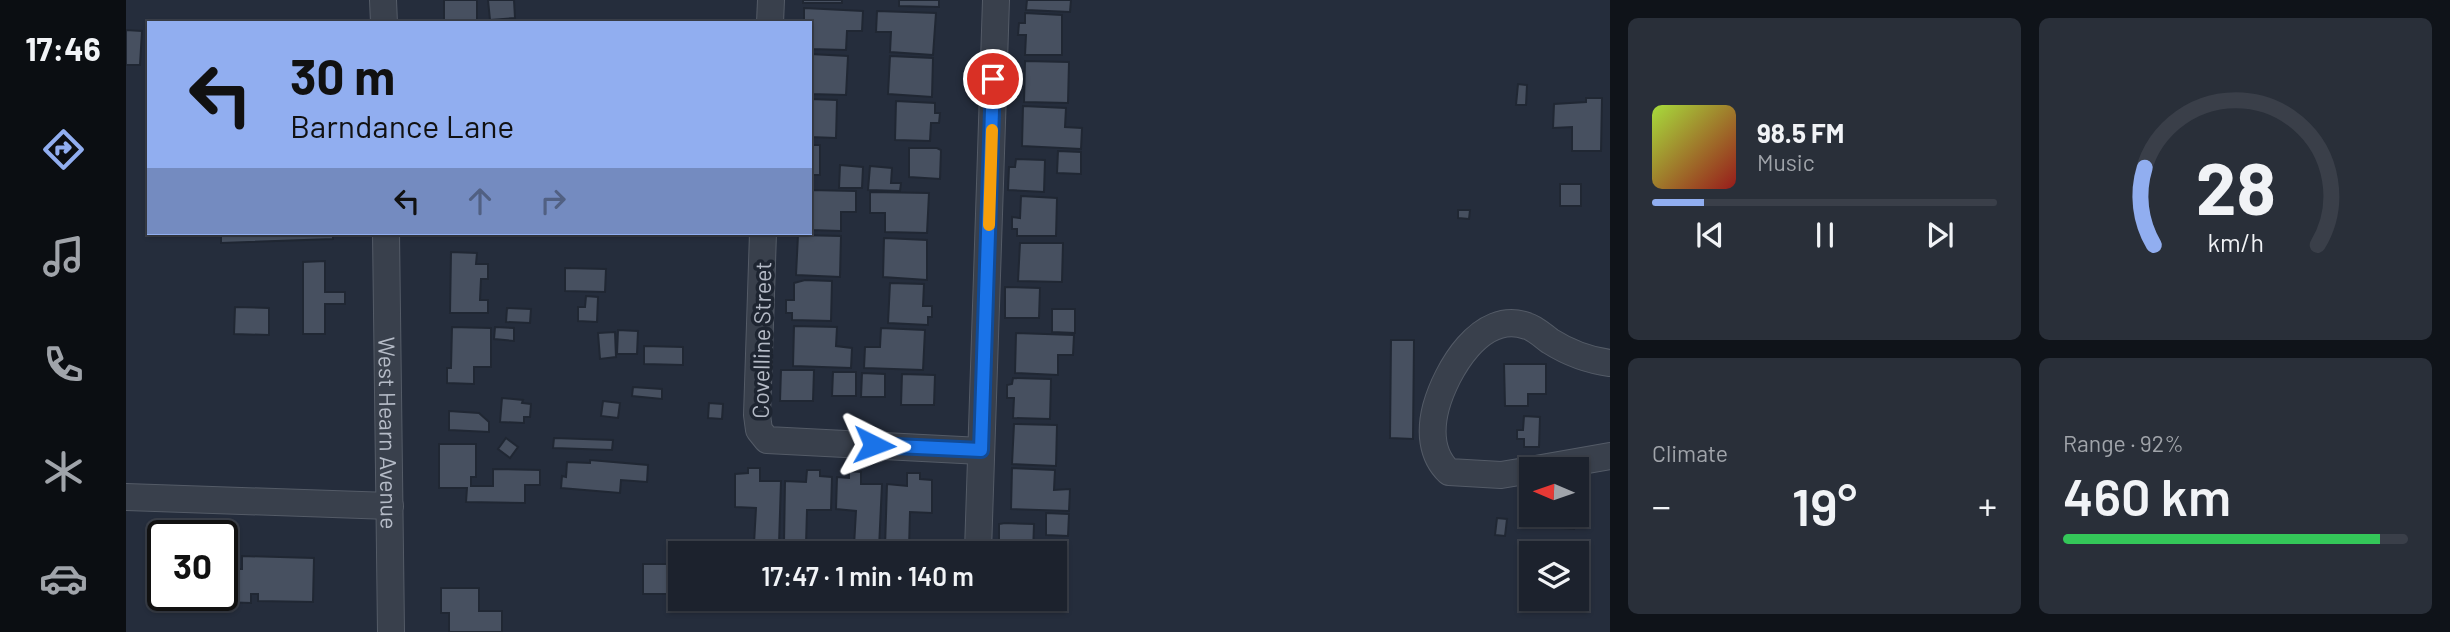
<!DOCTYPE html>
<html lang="en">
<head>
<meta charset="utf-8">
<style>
  :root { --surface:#1c222d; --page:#292f39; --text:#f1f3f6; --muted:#a0a4aa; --line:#3a3f49; --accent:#91aef0 }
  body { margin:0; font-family:Barlow,sans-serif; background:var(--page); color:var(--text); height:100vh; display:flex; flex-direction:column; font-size:26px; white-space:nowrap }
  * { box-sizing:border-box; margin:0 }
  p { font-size:23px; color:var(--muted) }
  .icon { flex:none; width:38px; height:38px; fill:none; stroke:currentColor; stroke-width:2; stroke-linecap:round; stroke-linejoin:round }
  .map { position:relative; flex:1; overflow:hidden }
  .sheet { display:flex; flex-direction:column; gap:18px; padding:18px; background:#0f1319; width:840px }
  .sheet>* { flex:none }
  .hud { position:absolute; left:21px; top:21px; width:665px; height:214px; border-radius:0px; box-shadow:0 2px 5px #0004,0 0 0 2px var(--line); background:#91aef0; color:#111; overflow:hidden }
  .needle { width:46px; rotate:272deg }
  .fabs { position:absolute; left:1393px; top:457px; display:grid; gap:14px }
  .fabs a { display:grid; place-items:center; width:70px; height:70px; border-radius:0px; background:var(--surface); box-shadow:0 2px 5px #0004,0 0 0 2px var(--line); font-size:35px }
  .speed { position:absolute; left:21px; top:520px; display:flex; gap:14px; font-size:35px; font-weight:700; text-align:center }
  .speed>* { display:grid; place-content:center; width:91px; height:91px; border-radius:50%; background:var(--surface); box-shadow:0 2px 5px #0004,0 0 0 2px var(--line); line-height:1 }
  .speed .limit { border:4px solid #111; border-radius:10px; background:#fff; color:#111 }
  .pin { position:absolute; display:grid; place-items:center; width:60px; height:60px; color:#fff; margin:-30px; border:4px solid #fff; border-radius:50%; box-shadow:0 2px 7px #0007 }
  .me { position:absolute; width:77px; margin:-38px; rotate:93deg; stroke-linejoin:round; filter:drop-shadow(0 0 5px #0008) }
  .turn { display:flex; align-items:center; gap:24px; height:147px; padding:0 28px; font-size:32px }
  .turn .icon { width:91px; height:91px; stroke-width:2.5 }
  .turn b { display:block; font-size:49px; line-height:60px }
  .lanes { display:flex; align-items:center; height:66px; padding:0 28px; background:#0003; justify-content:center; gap:35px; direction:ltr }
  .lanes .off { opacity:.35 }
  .big { font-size:52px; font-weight:600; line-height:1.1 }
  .sheet .tile { flex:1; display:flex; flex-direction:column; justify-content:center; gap:10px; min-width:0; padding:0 24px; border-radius:10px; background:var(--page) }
  .sheet .dial { align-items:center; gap:0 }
  .dial svg { height:182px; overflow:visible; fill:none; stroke:var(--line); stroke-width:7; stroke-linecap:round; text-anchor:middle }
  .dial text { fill:var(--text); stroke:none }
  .song { display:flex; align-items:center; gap:21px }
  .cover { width:84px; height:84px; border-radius:10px; background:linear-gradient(135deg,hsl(80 70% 55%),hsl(0 70% 35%)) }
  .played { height:7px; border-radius:4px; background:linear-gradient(90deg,var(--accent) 15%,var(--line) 15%) }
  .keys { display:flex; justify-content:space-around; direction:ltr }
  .heat { display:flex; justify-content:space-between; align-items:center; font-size:38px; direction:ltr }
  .charge { height:10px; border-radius:5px; background:linear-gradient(90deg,#34c759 92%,var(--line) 0) }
  .sheet .tiles { flex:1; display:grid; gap:18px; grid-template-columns:repeat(2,1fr) }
  .trip { position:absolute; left:542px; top:541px; width:399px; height:70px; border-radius:0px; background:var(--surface); box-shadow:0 2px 5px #0004,0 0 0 2px var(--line); font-weight:600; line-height:70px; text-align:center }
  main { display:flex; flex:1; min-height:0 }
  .tabs { display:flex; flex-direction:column; width:126px; justify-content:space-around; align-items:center; background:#0b0e12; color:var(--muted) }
  .tabs .icon { width:49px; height:49px }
  .tabs .selected { color:var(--accent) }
  .tabs b { font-size:32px; color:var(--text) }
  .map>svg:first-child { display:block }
  .building { fill:#475060; stroke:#202733; stroke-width:2 }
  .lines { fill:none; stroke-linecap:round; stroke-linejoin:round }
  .minor-casing { stroke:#545b67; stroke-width:28 }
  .minor { stroke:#39404c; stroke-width:26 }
  .route-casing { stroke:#114b97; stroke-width:18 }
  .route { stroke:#1a73e8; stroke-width:12 }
  .slow { stroke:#f59e0b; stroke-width:12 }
  .labels { text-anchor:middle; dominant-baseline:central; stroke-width:7; stroke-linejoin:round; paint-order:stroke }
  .street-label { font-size:23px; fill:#b5bbc7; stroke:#1e2531 }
</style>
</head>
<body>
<main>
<nav class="tabs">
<b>17:46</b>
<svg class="icon selected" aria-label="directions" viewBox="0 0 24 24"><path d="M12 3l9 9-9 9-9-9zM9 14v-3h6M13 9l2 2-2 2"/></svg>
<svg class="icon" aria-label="music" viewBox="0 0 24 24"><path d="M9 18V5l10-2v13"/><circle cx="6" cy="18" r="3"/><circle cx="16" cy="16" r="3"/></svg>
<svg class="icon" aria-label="phone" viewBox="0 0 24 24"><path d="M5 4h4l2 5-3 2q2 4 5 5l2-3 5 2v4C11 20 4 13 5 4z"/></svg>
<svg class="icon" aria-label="climate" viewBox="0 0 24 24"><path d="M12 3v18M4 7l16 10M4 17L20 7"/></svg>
<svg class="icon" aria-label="car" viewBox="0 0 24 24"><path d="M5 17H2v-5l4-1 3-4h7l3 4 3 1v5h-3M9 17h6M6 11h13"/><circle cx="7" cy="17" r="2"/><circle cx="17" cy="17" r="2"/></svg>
</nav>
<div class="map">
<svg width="1484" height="632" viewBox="0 0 1484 632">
  <rect width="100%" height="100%" fill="#252d3c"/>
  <g class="building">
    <rect x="318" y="0" width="33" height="23"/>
    <polygon points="362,0 388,0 389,18 364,20"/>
    <rect x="677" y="0" width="39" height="3"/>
    <polygon points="773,0 813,0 813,7 773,6"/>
    <polygon points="901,0 945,0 944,12 900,10"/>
    <polygon points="678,8 737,11 736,31 721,31 720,50 684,49 684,23 678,23"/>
    <polygon points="751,11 810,13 807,55 764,52 765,32 750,32"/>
    <polygon points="899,13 936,15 936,55 899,55 900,35 892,35 893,23 899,23"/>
    <polygon points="0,30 16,31 14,65 0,65"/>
    <polygon points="684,54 722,56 720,95 684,94"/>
    <polygon points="764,56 807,58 806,97 762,94"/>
    <polygon points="899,61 943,62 942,103 898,102"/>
    <polygon points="1392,84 1401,85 1400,105 1390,105"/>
    <polygon points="1460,98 1476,98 1475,151 1446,151 1446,127 1427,128 1428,104 1460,102"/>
    <polygon points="684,99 711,100 710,138 684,137"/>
    <polygon points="770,101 809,103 809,113 814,113 813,123 805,123 804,141 769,140"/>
    <polygon points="897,106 940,108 939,127 956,128 955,149 896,146"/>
    <rect x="684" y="145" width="10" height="30"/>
    <polygon points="783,148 811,148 815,150 814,179 783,177"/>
    <polygon points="932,151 955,152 955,174 931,173"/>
    <polygon points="890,159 919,160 918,192 882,190 883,167 889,167"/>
    <polygon points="714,165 737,167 736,188 713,188"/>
    <polygon points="744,166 766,168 765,183 775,183 774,191 742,190"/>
    <rect x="1434" y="184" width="21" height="22"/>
    <polygon points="684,190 730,191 730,212 715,212 715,231 684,230"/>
    <polygon points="744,192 803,193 801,233 759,232 759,213 744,213"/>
    <polygon points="895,196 931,198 930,236 891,236 891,229 886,229 886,217 894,218"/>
    <polygon points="1332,210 1344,210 1343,219 1332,218"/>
    <polygon points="95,233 207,233 207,239 95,243"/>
    <polygon points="672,235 715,236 714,277 670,275"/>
    <polygon points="758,238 801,240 801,280 757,277"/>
    <polygon points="894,243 937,243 936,282 892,281"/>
    <polygon points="325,252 351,253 350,264 362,264 362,279 355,279 354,300 362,300 362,313 324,313"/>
    <polygon points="199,261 199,292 219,292 219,304 199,304 199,334 177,334 177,262"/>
    <polygon points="439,268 480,269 479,292 439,291"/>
    <polygon points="679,280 706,281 705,321 666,320 666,313 660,313 660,300 668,300 668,283"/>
    <polygon points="764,283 798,284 797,306 806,306 806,317 802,317 802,325 762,323"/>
    <polygon points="879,287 914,288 913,318 879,318"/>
    <polygon points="460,296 472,297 471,322 452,321 452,307 459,307"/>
    <polygon points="109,307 143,308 143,335 108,334"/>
    <polygon points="381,308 405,309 404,323 380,322"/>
    <polygon points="926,309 949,309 949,333 926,332"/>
    <polygon points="668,326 711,327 710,346 726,348 725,368 667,366"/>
    <polygon points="326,327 365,328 365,367 348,367 348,384 321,383 321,368 325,368"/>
    <polygon points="369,327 388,328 388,341 368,339"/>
    <polygon points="755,328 799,330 797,370 738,368 739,347 754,347"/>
    <polygon points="492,330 512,331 511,354 491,354"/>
    <polygon points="489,332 490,357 474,359 472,333"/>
    <polygon points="890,333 948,335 947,355 932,355 932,375 889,373"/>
    <polygon points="1265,340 1288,340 1287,439 1264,438"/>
    <polygon points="518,346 557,347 557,365 518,364"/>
    <polygon points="1378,364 1420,364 1420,394 1402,394 1402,406 1379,406"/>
    <polygon points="655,370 688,370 687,401 654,401"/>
    <polygon points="707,372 730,372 730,396 706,396"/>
    <polygon points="736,373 759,374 759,397 735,397"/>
    <polygon points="776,374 809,375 808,405 775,405"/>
    <polygon points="887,378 925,379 924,419 887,418 888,398 881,398 881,385 886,384"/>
    <polygon points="507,387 536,389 536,399 506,396"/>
    <polygon points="376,398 397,400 396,403 405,404 404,417 398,417 398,423 374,422"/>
    <polygon points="477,401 494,403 492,418 475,416"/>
    <polygon points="583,403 597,404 596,419 582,418"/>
    <polygon points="323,411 353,413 363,422 363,432 323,430"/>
    <polygon points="1398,416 1414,417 1413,447 1398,447 1398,439 1391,439 1391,430 1397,430"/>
    <polygon points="888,424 931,425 930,466 886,464"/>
    <polygon points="380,438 392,447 384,458 372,449"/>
    <polygon points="428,438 487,440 486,450 427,448"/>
    <polygon points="313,444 350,444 350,477 345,477 345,486 367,486 367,469 414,470 414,485 399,485 399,503 340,502 341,488 313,488"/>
    <polygon points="464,460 522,465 521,482 495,480 494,493 435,488 436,476 440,477 441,462 464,463"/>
    <polygon points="622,468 634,468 634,481 655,481 653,544 628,544 630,508 609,507 609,474 622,473"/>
    <polygon points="886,468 929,470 928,490 944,489 943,511 885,509"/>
    <polygon points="681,470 694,470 694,476 706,477 705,510 681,510 680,545 658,544 659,481 680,482"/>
    <polygon points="723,471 735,472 735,484 756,484 753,548 728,546 730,511 710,509 711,477 723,478"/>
    <polygon points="781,473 794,473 794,479 806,480 806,513 784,512 783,548 759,548 761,484 781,486"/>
    <polygon points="920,513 943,514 942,536 920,535"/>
    <polygon points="1436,514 1448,514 1448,529 1436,528"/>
    <polygon points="1371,518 1381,519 1379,536 1369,535"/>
    <polygon points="879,523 908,524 907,553 873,553 873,524"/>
    <polygon points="116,556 188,558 187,602 132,601 132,594 125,594 125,603 93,602 93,595 96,595 96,569 116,569"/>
    <rect x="517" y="564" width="38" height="30"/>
    <polygon points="315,588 353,588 353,611 376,611 376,632 323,632 323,613 315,613"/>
  </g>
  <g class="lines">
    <g class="minor-casing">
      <g id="minor">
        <polyline points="257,0 258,23"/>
        <polyline points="644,23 645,0"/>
        <path id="s1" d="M260 233 265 632"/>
        <polyline points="637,233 631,415 633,430 641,440 855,451"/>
        <polyline points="1410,469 1484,456"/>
        <path d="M1405 470 1375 475 1323 472C1305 455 1304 430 1310 407 1320 371 1355 309 1401 326 1409 328 1417 336 1424 341 1443 353 1461 360 1484 363"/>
        <polyline points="0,497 264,506"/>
        <polyline points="852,551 870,0"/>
      </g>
    </g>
    <use href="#minor" class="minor"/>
  </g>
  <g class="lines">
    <g class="route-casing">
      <polyline id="route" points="748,445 855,450 867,79"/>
    </g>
    <use href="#route" class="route"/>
    <polyline class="slow" points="863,225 866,130"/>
  </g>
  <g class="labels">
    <g class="street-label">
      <text transform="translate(635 340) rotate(-89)">Covelline Street</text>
      <text stroke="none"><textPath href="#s1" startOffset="200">West Hearn Avenue</textPath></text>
    </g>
  </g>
</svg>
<div class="fabs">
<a><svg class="needle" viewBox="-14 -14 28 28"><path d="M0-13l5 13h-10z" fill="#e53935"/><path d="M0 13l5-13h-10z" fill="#a0a4aa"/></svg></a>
<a><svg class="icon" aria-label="layers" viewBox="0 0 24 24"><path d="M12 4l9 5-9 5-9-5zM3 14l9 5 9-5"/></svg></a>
</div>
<div class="speed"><div class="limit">30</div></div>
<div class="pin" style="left:867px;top:79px;background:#d93025"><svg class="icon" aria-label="arrive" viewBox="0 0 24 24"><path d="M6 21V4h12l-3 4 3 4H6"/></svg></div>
<svg class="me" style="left:748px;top:445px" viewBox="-20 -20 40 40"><path d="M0-17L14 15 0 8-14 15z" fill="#1a73e8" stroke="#fff" stroke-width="4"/></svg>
<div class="trip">17:47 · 1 min · 140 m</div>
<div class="hud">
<div class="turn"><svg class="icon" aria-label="left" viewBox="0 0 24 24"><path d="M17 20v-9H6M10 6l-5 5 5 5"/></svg><div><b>30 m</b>Barndance Lane</div></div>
<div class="lanes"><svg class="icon" aria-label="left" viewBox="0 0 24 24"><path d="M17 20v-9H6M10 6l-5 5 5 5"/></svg><svg class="icon off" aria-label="ahead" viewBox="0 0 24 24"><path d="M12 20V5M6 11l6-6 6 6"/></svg><svg class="icon off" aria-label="right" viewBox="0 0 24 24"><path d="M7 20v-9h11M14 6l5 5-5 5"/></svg></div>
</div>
</div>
<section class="sheet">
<div class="tiles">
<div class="tile">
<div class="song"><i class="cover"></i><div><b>98.5 FM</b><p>Music</p></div></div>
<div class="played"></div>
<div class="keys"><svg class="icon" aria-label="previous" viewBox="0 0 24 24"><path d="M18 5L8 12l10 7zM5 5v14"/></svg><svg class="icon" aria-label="pause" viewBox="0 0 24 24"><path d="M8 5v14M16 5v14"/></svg><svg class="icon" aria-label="next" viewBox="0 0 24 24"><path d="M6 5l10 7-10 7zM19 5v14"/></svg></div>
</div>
<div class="tile dial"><svg viewBox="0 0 100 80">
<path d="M14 69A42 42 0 1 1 86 69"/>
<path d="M14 69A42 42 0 0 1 10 35" stroke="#91aef0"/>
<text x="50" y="56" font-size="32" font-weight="700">28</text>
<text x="50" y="72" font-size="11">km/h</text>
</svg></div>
<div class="tile"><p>Climate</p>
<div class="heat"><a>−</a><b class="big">19°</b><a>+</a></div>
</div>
<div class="tile"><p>Range · 92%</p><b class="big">460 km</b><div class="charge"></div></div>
</div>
</section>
</main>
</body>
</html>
